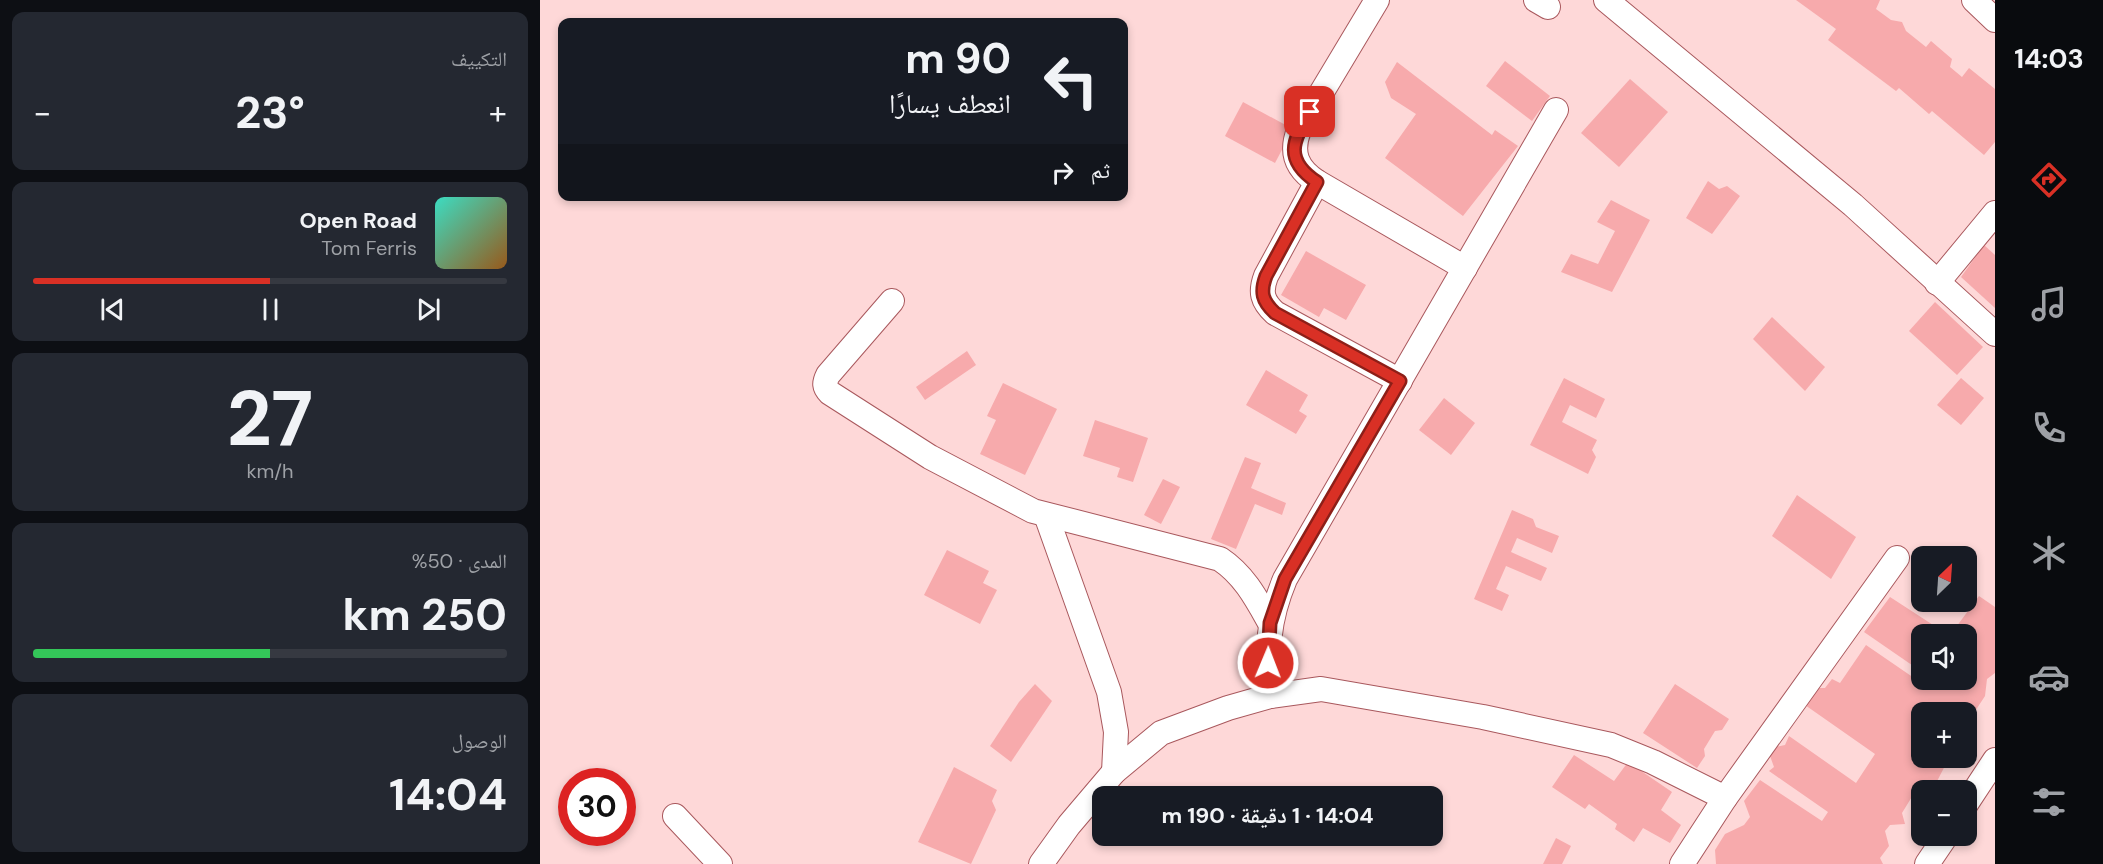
<!DOCTYPE html>
<html lang="ar">
<head>
<meta charset="utf-8">
<style>
  :root { --surface:#171b24; --page:#242831; --text:#f1f3f6; --muted:#9ea1a6; --line:#363941; --accent:#d93025 }
  body { margin:0; font-family:"DM Sans","Noto Naskh Arabic",sans-serif; background:var(--page); color:var(--text); direction:rtl; height:100vh; display:flex; flex-direction:column; font-size:22px; white-space:nowrap }
  * { box-sizing:border-box; margin:0 }
  p { font-size:20px; color:var(--muted) }
  .icon { flex:none; width:33px; height:33px; fill:none; stroke:currentColor; stroke-width:2; stroke-linecap:round; stroke-linejoin:round }
  .map { position:relative; flex:1; overflow:hidden; direction:ltr }
  .drawer { display:flex; flex-direction:column; gap:12px; padding:12px; background:#0d0f14; width:540px }
  .drawer>* { flex:none }
  .hud { position:absolute; left:18px; top:18px; width:570px; height:183px; border-radius:12px; box-shadow:0 3px 9px #0003; direction:rtl; background:#171b24; color:var(--text); overflow:hidden }
  .needle { width:39px; rotate:25deg }
  .fabs { position:absolute; left:1371px; top:546px; display:grid; gap:12px }
  .fabs a { display:grid; place-items:center; width:66px; height:66px; border-radius:12px; background:var(--surface); box-shadow:0 3px 9px #0003; font-size:30px }
  .speed { position:absolute; left:18px; top:768px; display:flex; gap:12px; font-size:30px; font-weight:700; text-align:center }
  .speed>* { display:grid; place-content:center; width:78px; height:78px; border-radius:50%; background:var(--surface); box-shadow:0 3px 9px #0003; line-height:1 }
  .speed .limit { border:9px solid #d22; background:#fff; color:#111 }
  .pin { position:absolute; display:grid; place-items:center; width:51px; height:51px; color:#fff; margin:-26px; border-radius:12px; box-shadow:0 3px 9px #0006 }
  .me { position:absolute; width:66px; margin:-33px; rotate:1deg; stroke-linejoin:round; filter:drop-shadow(0 0 4px #0008) }
  .turn { display:flex; align-items:center; gap:21px; height:126px; padding:0 18px; font-size:27px }
  .turn .icon { width:78px; height:78px; stroke-width:2.5 }
  .turn b { display:block; font-size:42px; line-height:51px }
  .then { display:flex; align-items:center; height:57px; padding:0 18px; background:#0003; gap:12px; font-size:22px }
  .big { font-size:45px; font-weight:700; line-height:1.1 }
  .drawer .tile { flex:1; display:flex; flex-direction:column; justify-content:center; gap:9px; min-width:0; padding:0 21px; border-radius:12px; background:var(--page) }
  .drawer .dial { align-items:center; gap:0 }
  .dial b { font-size:78px; line-height:1 }
  .song { display:flex; align-items:center; gap:18px }
  .cover { width:72px; height:72px; border-radius:9px; background:linear-gradient(135deg,hsl(170 70% 55%),hsl(30 70% 35%)) }
  .played { height:6px; border-radius:3px; background:linear-gradient(90deg,var(--accent) 50%,var(--line) 50%) }
  .keys { display:flex; justify-content:space-around; direction:ltr }
  .heat { display:flex; justify-content:space-between; align-items:center; font-size:33px; direction:ltr }
  .charge { height:9px; border-radius:4px; background:linear-gradient(90deg,#34c759 50%,var(--line) 0) }
  .trip { position:absolute; left:552px; top:786px; width:351px; height:60px; border-radius:12px; background:var(--surface); box-shadow:0 3px 9px #0003; font-weight:700; line-height:60px; text-align:center; direction:rtl }
  main { display:flex; flex:1; min-height:0 }
  .tabs { display:flex; flex-direction:column; width:108px; justify-content:space-around; align-items:center; background:#090b0e; color:var(--muted) }
  .tabs .icon { width:42px; height:42px }
  .tabs .selected { color:var(--accent) }
  .tabs b { font-size:27px; color:var(--text) }
  .map>svg:first-child { display:block }
  .building { fill:#f7aaac }
  .lines { fill:none; stroke-linecap:round; stroke-linejoin:round }
  .minor-casing { stroke:#a9585d; stroke-width:26 }
  .minor { stroke:#fff; stroke-width:24 }
  .route-casing { stroke:#8d1f18; stroke-width:15 }
  .route { stroke:#d93025; stroke-width:10 }
</style>
</head>
<body>
<main>
<nav class="tabs">
<b>14:03</b>
<svg class="icon selected" aria-label="directions" viewBox="0 0 24 24"><path d="M12 3l9 9-9 9-9-9zM9 14v-3h6M13 9l2 2-2 2"/></svg>
<svg class="icon" aria-label="music" viewBox="0 0 24 24"><path d="M9 18V5l10-2v13"/><circle cx="6" cy="18" r="3"/><circle cx="16" cy="16" r="3"/></svg>
<svg class="icon" aria-label="phone" viewBox="0 0 24 24"><path d="M5 4h4l2 5-3 2q2 4 5 5l2-3 5 2v4C11 20 4 13 5 4z"/></svg>
<svg class="icon" aria-label="climate" viewBox="0 0 24 24"><path d="M12 3v18M4 7l16 10M4 17L20 7"/></svg>
<svg class="icon" aria-label="car" viewBox="0 0 24 24"><path d="M5 17H2v-5l4-1 3-4h7l3 4 3 1v5h-3M9 17h6M6 11h13"/><circle cx="7" cy="17" r="2"/><circle cx="17" cy="17" r="2"/></svg>
<svg class="icon" aria-label="filters" viewBox="0 0 24 24"><path d="M4 7h16M4 17h16"/><circle cx="9" cy="7" r="2"/><circle cx="15" cy="17" r="2"/></svg>
</nav>
<div class="map">
<svg width="1455" height="864" viewBox="0 0 1455 864">
  <rect width="100%" height="100%" fill="#fed8d8"/>
  <g class="building">
    <polygon points="1256,0 1340,0 1336,9 1351,20 1362,22 1366,31 1386,47 1391,41 1412,59 1410,67 1422,77 1429,68 1455,89 1455,142 1444,155 1392,111 1389,114 1359,88 1356,91 1288,40 1296,29"/>
    <polygon points="965,61 1010,96 992,121 946,86"/>
    <polygon points="857,62 952,135 955,130 978,146 923,216 845,158 876,114 851,98 845,82"/>
    <polygon points="1090,79 1128,112 1079,167 1041,133"/>
    <polygon points="703,102 753,129 735,163 685,136"/>
    <polygon points="1168,181 1179,189 1187,186 1200,196 1172,234 1146,218"/>
    <polygon points="1071,200 1110,220 1072,292 1021,272 1031,254 1058,264 1075,231 1057,222"/>
    <polygon points="1444,245 1455,255 1455,308 1421,277"/>
    <polygon points="766,251 826,285 806,320 784,308 779,317 741,295"/>
    <polygon points="1395,302 1443,347 1417,375 1369,331"/>
    <polygon points="1232,317 1285,367 1265,391 1213,339"/>
    <polygon points="427,351 436,365 385,400 376,387"/>
    <polygon points="726,370 768,395 759,411 767,416 756,434 706,405"/>
    <polygon points="1024,378 1065,399 1056,418 1030,405 1022,422 1057,440 1052,450 1056,457 1048,474 990,445"/>
    <polygon points="1421,378 1444,398 1421,425 1397,405"/>
    <polygon points="463,383 517,409 485,475 440,454 456,420 447,416"/>
    <polygon points="904,398 935,423 911,455 879,430"/>
    <polygon points="555,420 608,438 593,482 577,477 580,468 543,456"/>
    <polygon points="705,457 721,463 711,488 746,503 742,515 715,504 696,549 671,539"/>
    <polygon points="623,479 640,487 621,524 604,515"/>
    <polygon points="1257,495 1316,537 1291,579 1232,536"/>
    <polygon points="972,510 993,519 996,527 1019,536 1012,553 977,538 971,552 1007,568 1001,581 966,566 956,589 969,595 962,611 934,599"/>
    <polygon points="407,550 449,571 443,583 457,590 440,624 384,595"/>
    <polygon points="1439,596 1455,607 1455,673 1447,679 1445,696 1426,725 1426,712 1382,712 1382,758 1409,758 1393,789 1381,782 1362,813 1365,824 1350,825 1345,831 1349,846 1340,858 1343,864 1176,864 1175,850 1185,834 1204,825 1210,817 1204,801 1220,780 1282,821 1288,812 1229,771 1234,767 1230,756 1235,747 1245,745 1249,736 1316,783 1335,754 1265,705 1276,688 1285,688 1292,679 1300,683 1326,645 1377,680 1382,674 1382,680 1426,680 1426,634 1411,634"/>
    <polygon points="1350,597 1407,634 1382,634 1382,672 1324,632"/>
    <polygon points="495,684 512,701 471,762 450,746 479,702"/>
    <polygon points="1135,684 1189,719 1182,730 1175,731 1164,749 1165,756 1157,768 1103,733"/>
    <polygon points="1034,755 1074,781 1088,762 1132,792 1121,810 1141,825 1130,843 1103,828 1094,842 1075,829 1077,824 1049,804 1045,809 1012,787"/>
    <polygon points="414,767 457,790 452,801 456,810 431,864 378,842"/>
    <polygon points="1016,838 1031,846 1022,864 1003,864"/>
  </g>
  <g class="lines">
    <g class="minor-casing">
      <g id="minor">
        <path d="M837 0 759 130C750 153 757 169 777 182L925 268"/>
        <polyline points="996,0 1008,7"/>
        <polyline points="1066,0 1313,205 1455,334"/>
        <polyline points="1434,0 1455,20"/>
        <path d="M777 182 726 276C720 292 722 301 735 313L860 381"/>
        <polyline points="1397,283 1455,213"/>
        <path d="M352 301 288 375C284 383 284 387 290 393L390 457 493 511 680 559C704 575 716 598 730 623"/>
        <polyline points="506,515 569,692 576,732 574,772"/>
        <path d="M730 696C727 651 727 622 745 579L1016 110"/>
        <polyline points="1426,804 1455,760"/>
        <polyline points="135,816 180,864"/>
        <polyline points="501,864 529,825 574,772 621,733 688,708 730,696 781,689 943,717 1071,745 1113,762 1185,798"/>
        <polyline points="1142,864 1185,798 1357,558"/>
        <polyline points="1387,864 1406,836"/>
      </g>
    </g>
    <use href="#minor" class="minor"/>
  </g>
  <g class="lines">
    <g class="route-casing">
      <path id="route" d="M728 663 730 623 745 579 860 381 735 313C722 301 720 292 726 276L777 182C744 160 752 141 770 112"/>
    </g>
    <use href="#route" class="route"/>
  </g>
</svg>
<div class="fabs">
<a><svg class="needle" viewBox="-14 -14 28 28"><path d="M0-13l5 13h-10z" fill="#e53935"/><path d="M0 13l5-13h-10z" fill="#9ea1a6"/></svg></a>
<a><svg class="icon" aria-label="sound" viewBox="0 0 24 24"><path d="M4 9h4l5-4v14l-5-4H4zM17 9q2 3 0 6"/></svg></a>
<a>+</a>
<a>−</a>
</div>
<div class="speed"><div class="limit">30</div></div>
<div class="pin" style="left:770px;top:112px;background:#d93025"><svg class="icon" aria-label="arrive" viewBox="0 0 24 24"><path d="M6 21V4h12l-3 4 3 4H6"/></svg></div>
<svg class="me" style="left:728px;top:663px" viewBox="-20 -20 40 40"><circle r="17" fill="#d93025" stroke="#fff" stroke-width="3"/><path d="M0-11L8 9 0 5-8 9z" fill="#fff"/></svg>
<div class="trip">14:04 · 1 دقيقة · 190 m</div>
<div class="hud">
<div class="turn"><svg class="icon" aria-label="left" viewBox="0 0 24 24"><path d="M17 20v-9H6M10 6l-5 5 5 5"/></svg><div><b>90 m</b>انعطف يسارًا</div></div>
<div class="then">ثم<svg class="icon" aria-label="right" viewBox="0 0 24 24"><path d="M7 20v-9h11M14 6l5 5-5 5"/></svg></div>
</div>
</div>
<section class="drawer">
<div class="tile"><p>التكييف</p>
<div class="heat"><a>−</a><b class="big">23°</b><a>+</a></div>
</div>
<div class="tile">
<div class="song"><i class="cover"></i><div><b>Open Road</b><p>Tom Ferris</p></div></div>
<div class="played"></div>
<div class="keys"><svg class="icon" aria-label="previous" viewBox="0 0 24 24"><path d="M18 5L8 12l10 7zM5 5v14"/></svg><svg class="icon" aria-label="pause" viewBox="0 0 24 24"><path d="M8 5v14M16 5v14"/></svg><svg class="icon" aria-label="next" viewBox="0 0 24 24"><path d="M6 5l10 7-10 7zM19 5v14"/></svg></div>
</div>
<div class="tile dial"><b>27</b><p>km/h</p></div>
<div class="tile"><p>المدى · 50%</p><b class="big">250 km</b><div class="charge"></div></div>
<div class="tile"><p>الوصول</p><b class="big">14:04</b></div>
</section>
</main>
</body>
</html>
